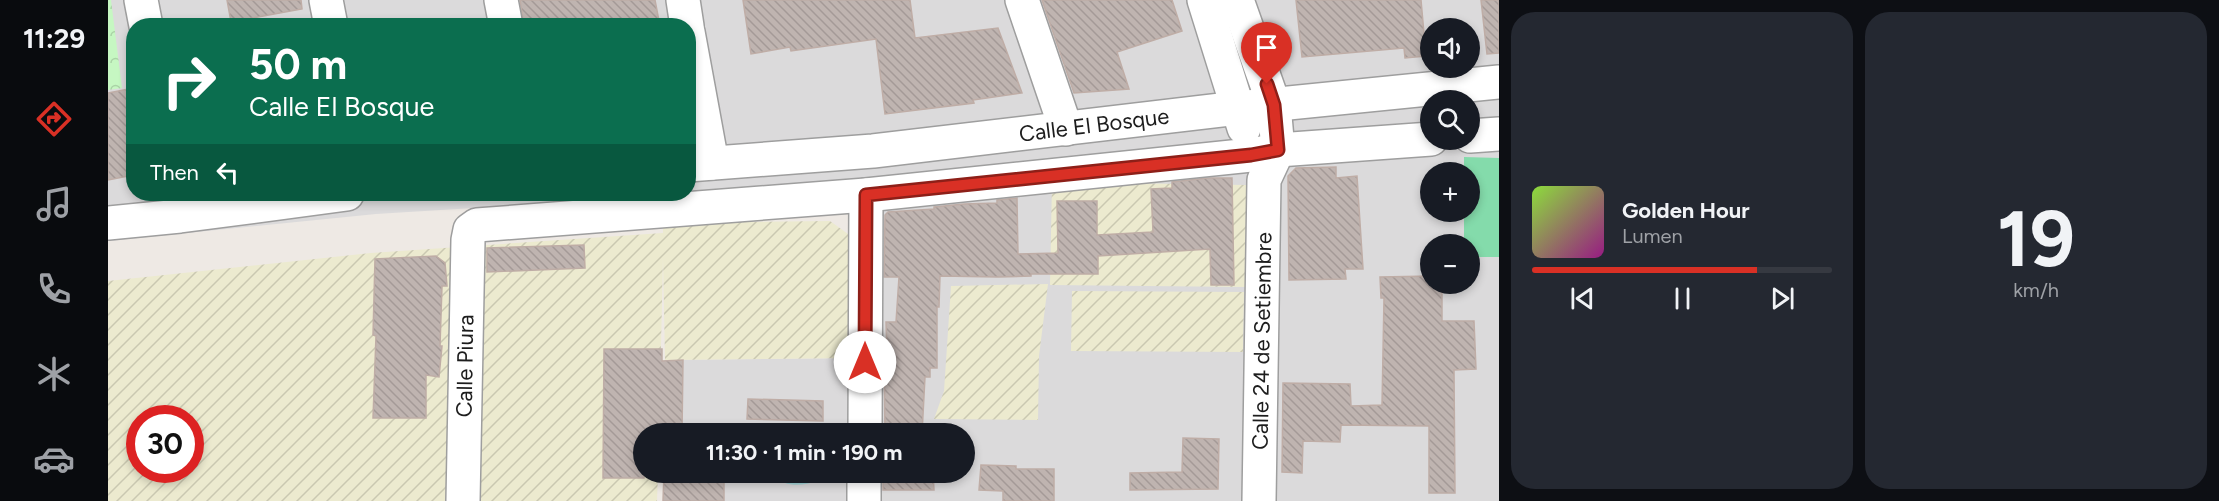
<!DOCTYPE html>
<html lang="en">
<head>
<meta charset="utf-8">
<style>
  :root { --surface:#171b24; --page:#242831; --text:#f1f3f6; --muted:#9ea1a6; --line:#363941; --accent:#d93025 }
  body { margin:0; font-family:Figtree,sans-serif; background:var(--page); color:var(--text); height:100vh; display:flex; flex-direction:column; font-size:22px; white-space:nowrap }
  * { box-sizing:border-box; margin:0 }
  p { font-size:20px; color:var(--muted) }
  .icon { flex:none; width:33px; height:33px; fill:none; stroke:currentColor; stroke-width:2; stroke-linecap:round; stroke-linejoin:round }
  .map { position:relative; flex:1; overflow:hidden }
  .panel { display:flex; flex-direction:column; gap:12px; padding:12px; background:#0d0f14; width:720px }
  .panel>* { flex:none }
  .banner { position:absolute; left:18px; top:18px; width:570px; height:183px; border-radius:24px; box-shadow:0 3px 9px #0003; background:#0b6e4f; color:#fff; overflow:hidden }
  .tools { position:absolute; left:1312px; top:18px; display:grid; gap:12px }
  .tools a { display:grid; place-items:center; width:60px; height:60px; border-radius:50%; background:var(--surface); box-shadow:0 3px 9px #0003; font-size:30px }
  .speed { position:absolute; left:18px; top:405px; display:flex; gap:12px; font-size:30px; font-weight:700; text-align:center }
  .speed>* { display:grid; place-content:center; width:78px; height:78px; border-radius:50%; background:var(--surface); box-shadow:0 3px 9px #0003; line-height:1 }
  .speed .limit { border:9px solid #d22; background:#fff; color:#111 }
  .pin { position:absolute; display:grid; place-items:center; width:51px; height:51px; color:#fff; margin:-62px -26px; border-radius:50% 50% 50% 0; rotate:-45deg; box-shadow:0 0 6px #0007 }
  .pin .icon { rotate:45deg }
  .me { position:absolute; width:66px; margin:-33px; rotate:0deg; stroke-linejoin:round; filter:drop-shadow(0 0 4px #0008) }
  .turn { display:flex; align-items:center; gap:21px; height:126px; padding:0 24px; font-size:27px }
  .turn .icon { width:78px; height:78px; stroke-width:2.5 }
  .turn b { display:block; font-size:42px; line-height:51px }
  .then { display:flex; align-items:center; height:57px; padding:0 24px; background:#0003; gap:12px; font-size:22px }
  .panel .card { flex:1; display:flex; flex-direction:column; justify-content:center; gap:9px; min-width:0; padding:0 21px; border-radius:24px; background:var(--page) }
  .panel .dial { align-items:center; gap:0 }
  .dial b { font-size:78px; line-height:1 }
  .song { display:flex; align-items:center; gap:18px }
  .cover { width:72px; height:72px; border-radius:9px; background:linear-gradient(135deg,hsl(90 70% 55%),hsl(310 70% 35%)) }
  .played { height:6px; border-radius:3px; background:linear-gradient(90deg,var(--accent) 75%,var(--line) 75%) }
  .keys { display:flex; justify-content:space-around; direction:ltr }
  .panel .tiles { flex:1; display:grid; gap:12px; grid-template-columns:repeat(2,1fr) }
  .trip { position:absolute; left:525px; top:423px; width:342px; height:60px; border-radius:30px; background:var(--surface); box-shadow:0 3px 9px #0003; font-weight:700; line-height:60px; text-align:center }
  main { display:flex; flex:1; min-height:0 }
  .menu { display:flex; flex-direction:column; width:108px; justify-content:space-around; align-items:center; background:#090b0e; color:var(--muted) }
  .menu .icon { width:42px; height:42px }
  .menu .selected { color:var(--accent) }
  .menu b { font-size:27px; color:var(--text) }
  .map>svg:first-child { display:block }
  .residential { fill:#dbdadb; fill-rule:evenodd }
  .farmland { fill:url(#farmland-furrows); fill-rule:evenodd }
  .park { fill:url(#park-crowns) }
  .pitch { fill:#84dbab }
  .water { fill:url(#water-ripples) }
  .building { fill:url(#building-back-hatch); stroke:#bfada6; stroke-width:1.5 }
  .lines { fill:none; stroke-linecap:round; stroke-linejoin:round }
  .minor-casing { stroke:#9e9e9e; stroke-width:36 }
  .minor { stroke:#fff; stroke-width:33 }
  .route-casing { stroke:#8d1f18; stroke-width:15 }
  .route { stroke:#d93025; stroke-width:10 }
  .labels { text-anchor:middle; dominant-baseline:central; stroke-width:4.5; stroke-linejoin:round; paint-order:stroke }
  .street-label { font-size:22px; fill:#1d1d1d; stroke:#fff }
</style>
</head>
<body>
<main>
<nav class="menu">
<b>11:29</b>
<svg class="icon selected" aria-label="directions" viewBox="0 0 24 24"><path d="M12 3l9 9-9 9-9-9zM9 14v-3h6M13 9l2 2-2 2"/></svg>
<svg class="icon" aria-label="music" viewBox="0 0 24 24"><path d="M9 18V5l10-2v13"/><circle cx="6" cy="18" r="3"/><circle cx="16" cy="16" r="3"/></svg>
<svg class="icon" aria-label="phone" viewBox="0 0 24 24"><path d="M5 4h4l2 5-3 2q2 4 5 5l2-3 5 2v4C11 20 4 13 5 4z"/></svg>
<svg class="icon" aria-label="climate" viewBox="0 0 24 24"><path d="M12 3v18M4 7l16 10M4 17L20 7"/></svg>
<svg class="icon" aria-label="car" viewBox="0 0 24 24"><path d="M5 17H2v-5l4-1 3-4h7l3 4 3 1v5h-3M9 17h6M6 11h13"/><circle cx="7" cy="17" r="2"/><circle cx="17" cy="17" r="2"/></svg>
</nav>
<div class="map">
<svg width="1391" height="501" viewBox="0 0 1391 501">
  <defs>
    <pattern id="farmland-furrows" width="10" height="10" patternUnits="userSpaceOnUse" patternTransform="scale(1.5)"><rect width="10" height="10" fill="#eceacf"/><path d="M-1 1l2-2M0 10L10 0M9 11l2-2" fill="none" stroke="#cac8b1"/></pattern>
    <pattern id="park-crowns" width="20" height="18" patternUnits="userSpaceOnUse" patternTransform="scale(1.5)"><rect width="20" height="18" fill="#c6f7c2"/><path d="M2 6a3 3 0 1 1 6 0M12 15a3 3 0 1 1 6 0" fill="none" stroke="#aad3a6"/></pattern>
    <pattern id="water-ripples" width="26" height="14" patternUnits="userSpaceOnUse" patternTransform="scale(1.5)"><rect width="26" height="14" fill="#a5d7da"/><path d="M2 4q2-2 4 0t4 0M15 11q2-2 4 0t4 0" fill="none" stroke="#8eb8bb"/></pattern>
    <pattern id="building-back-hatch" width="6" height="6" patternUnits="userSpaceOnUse" patternTransform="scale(1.5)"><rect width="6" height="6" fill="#bfb4b0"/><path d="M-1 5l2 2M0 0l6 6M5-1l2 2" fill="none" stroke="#a49a97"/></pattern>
  </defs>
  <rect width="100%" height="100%" fill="#eee9e4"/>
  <path class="residential" d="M0 0H1391V501H560L559 473 856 472V434L559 433 557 360 748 358 744 185 268 214 0 241ZM26 26H580V194H26ZM1323 28H1362V68H1323ZM1323 100H1362V140H1323ZM1323 172H1362V212H1323ZM1323 244H1362V284H1323Z"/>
  <g class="farmland">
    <polygon points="944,182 1139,185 1137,287 942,285"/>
    <path d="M722 221 747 239 749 358 557 360 555 258 551 433 536 434V472L550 473 549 501H0V281L263 253 555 233V223ZM32 418H82V470H32Z"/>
    <polygon points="940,284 931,356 930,420 826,419 836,391 843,286"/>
    <polygon points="964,291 1136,292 1135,352 963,351"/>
  </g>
  <polygon class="park" points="0,0 3,0 14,88 0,90"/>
  <polygon class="pitch" points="1356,157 1391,158 1391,257 1362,257 1362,244 1356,244 1356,212 1362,212 1362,172 1356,172"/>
  <path class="water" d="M666 473 711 472V474L710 481C694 486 677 488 666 475Z"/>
  <g class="building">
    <polygon points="119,0 193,0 194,9 123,22"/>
    <polygon points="412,0 547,0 552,26 416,26"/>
    <polygon points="635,0 802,0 807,38 890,28 914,93 865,100 866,103 777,114 768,39 683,51 682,47 643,54"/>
    <polygon points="934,0 1064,0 1074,31 1009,52 1021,89 966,93"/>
    <polygon points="1188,0 1313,0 1318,56 1297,58 1296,48 1194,57"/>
    <polygon points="1373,0 1391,0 1391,53 1379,54"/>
    <polygon points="26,88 26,175 0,180 0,93"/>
    <polygon points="1228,167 1228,178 1249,176 1255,269 1237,269 1238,279 1181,280 1180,176 1188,168"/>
    <polygon points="1100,178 1124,178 1126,285 1103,285 1102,249 990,256 990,274 923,274 923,276 890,277 832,276 831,307 829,307 829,368 822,368 822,377 817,377 814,434 777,434 776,355 779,355 778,322 788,322 791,277 776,277 777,215 780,212 826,209 826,207 856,204 889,203 889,200 909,198 910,254 950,253 949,201 989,201 989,235 1045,232 1043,189 1064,188 1064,182"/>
    <polygon points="476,245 477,268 379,272 379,248"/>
    <polygon points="328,256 337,263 339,286 334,286 332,346 334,346 331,377 318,375 318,418 265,418 268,336 265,335 267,259"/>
    <polygon points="1323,276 1323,284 1334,284 1334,321 1366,321 1368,369 1346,370 1347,493 1321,493 1321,426 1233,425 1232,442 1195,441 1194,473 1174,472 1175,383 1242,384 1243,406 1274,405 1276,298 1273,298 1272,277"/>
    <polygon points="496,349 554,349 554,361 575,360 574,434 536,434 536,478 495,478"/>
    <polygon points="640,399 715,401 715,421 639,419"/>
    <polygon points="1075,438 1111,439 1110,489 1022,490 1022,473 1074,472"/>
    <polygon points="873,465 908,466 908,469 946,469 946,501 895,501 895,491 871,490"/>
    <polygon points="556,472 616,472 616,501 555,501"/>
    <polygon points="775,472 825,472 826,490 775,490"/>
  </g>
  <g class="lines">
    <g class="minor-casing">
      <g id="minor">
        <polyline points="33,0 38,26"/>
        <polyline points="218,0 223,26"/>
        <polyline points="393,0 398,26"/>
        <polyline points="575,0 579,26"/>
        <polyline points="914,0 958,129"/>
        <polyline points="1096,0 1136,128"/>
        <polyline points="1129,0 1166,105 1170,150 1156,180 1151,501"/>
        <polyline points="580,32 604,163"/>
        <polyline points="1362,136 1391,134"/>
        <polyline points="580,165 765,151 1130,108 1391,82"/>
        <polyline points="0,223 72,216 239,194"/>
        <polyline points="757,434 758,195"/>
        <polyline points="355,501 360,240 362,230 369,225 758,195 1143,155 1170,150 1323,139"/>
        <polyline points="756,501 756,472"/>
      </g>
    </g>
    <use href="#minor" class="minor"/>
  </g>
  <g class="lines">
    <g class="route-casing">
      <polyline id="route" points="757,362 758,195 1143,155 1170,150 1166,105 1159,84"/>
    </g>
    <use href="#route" class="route"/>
  </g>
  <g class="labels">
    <g class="street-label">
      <text transform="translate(986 125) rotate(-7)">Calle El Bosque</text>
      <text transform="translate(1154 341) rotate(-89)">Calle 24 de Setiembre</text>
      <text transform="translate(357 366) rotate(-89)">Calle Piura</text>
    </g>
  </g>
</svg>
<div class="tools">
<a><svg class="icon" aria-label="sound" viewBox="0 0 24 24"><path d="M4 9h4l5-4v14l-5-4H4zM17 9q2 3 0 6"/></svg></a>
<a><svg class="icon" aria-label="search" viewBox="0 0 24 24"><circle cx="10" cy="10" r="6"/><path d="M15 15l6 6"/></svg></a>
<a>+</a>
<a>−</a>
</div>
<div class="speed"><div class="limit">30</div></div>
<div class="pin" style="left:1159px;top:84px;background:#d93025"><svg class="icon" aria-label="arrive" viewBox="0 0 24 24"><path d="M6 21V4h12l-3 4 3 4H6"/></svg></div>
<svg class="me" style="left:757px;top:362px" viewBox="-20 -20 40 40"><circle r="19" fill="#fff"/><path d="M0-13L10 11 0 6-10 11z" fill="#d93025"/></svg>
<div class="trip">11:30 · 1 min · 190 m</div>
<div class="banner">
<div class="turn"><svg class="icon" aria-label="right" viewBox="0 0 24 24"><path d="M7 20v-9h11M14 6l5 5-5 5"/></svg><div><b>50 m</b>Calle El Bosque</div></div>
<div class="then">Then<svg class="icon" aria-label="left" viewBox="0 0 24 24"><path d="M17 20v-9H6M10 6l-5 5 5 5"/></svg></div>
</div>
</div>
<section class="panel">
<div class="tiles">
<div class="card">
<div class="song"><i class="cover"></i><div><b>Golden Hour</b><p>Lumen</p></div></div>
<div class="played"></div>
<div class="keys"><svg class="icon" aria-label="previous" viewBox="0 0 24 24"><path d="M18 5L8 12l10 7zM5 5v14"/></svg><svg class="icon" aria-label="pause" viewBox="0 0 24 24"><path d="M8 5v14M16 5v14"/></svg><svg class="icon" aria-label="next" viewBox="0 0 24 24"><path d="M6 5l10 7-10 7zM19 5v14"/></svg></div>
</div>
<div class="card dial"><b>19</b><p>km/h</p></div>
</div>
</section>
</main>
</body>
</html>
